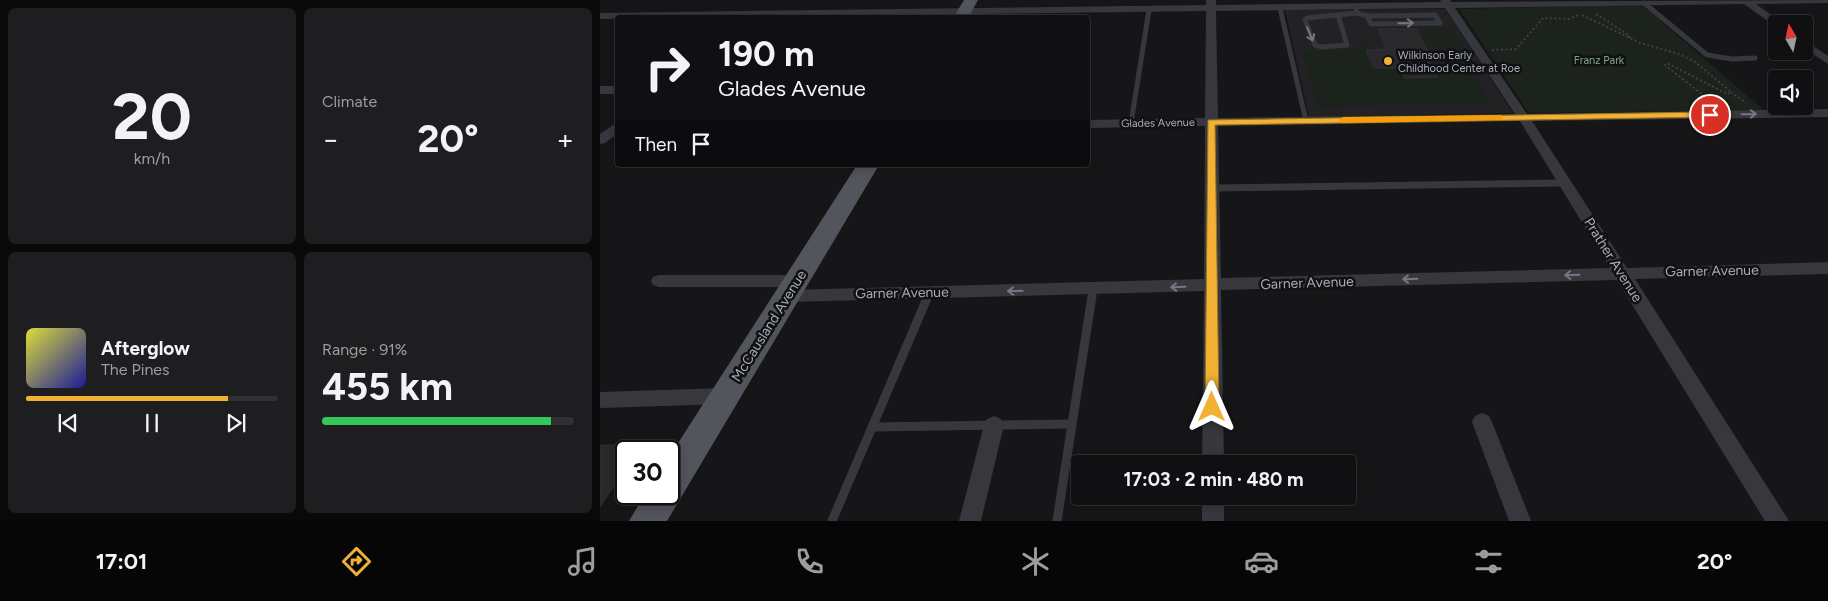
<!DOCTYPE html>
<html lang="en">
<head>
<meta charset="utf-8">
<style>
  :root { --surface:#101012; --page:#1e1e20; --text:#f1f3f6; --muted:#9c9d9f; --line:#303032; --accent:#f2b134 }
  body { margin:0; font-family:Figtree,sans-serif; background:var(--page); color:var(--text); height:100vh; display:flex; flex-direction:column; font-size:19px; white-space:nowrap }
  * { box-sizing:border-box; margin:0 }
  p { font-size:16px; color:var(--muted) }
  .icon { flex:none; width:28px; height:28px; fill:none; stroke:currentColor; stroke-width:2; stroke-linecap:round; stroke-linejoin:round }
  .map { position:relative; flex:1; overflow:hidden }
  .sheet { display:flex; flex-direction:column; gap:8px; padding:8px; background:#09090a; width:600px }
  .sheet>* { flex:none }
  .guide { position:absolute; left:15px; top:15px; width:475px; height:152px; border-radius:5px; box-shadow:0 2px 12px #0003,0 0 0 1px var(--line); background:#101012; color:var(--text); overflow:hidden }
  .needle { width:32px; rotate:351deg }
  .controls { position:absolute; left:1168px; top:15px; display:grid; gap:10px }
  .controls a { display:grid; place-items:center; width:45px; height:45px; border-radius:5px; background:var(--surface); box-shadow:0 2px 12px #0003,0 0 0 1px var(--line); font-size:25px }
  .speed { position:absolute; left:15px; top:440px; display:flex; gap:10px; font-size:25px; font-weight:700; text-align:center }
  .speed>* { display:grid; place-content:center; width:65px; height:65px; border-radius:50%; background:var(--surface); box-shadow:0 2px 12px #0003,0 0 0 1px var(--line); line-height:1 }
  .speed .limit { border:2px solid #111; border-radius:8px; background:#fff; color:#111 }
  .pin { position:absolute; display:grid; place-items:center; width:42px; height:42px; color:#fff; margin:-21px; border:2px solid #fff; border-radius:50%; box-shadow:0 1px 5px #0007 }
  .me { position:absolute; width:55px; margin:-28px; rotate:0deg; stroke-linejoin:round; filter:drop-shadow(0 0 4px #0008) }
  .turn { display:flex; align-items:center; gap:18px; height:105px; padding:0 20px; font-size:22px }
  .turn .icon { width:65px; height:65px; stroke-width:2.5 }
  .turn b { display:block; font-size:35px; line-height:42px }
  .then { display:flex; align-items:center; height:48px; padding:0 20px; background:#0003; gap:10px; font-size:19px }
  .big { font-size:38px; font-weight:700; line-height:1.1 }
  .sheet .tile { flex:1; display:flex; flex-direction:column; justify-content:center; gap:8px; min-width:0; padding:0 18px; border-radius:8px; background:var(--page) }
  .sheet .dial { align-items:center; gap:0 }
  .dial b { font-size:65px; line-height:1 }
  .song { display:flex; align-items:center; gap:15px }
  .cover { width:60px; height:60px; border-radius:8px; background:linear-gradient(135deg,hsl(60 70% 55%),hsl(240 70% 35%)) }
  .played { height:5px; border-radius:2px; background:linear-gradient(90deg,var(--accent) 80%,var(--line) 80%) }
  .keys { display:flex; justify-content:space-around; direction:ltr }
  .heat { display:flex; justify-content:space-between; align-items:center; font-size:28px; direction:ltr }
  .charge { height:8px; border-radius:4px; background:linear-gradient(90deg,#34c759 91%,var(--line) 0) }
  .sheet .tiles { flex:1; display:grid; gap:8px; grid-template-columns:repeat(2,1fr) }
  .trip { position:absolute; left:471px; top:455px; width:285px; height:50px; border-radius:5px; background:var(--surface); box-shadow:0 2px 12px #0003,0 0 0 1px var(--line); font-weight:700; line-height:50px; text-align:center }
  .dock { display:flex; height:80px; justify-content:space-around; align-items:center; background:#060607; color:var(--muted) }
  .dock .icon { width:35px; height:35px }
  .dock .on { color:var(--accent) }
  .dock b { font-size:22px; color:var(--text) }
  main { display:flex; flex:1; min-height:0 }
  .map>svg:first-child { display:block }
  .built { fill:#222225 }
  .green { fill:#1c231d }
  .building { fill:#29292c; stroke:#303034 }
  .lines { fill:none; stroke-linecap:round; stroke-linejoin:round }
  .path { stroke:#3d3f44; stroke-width:2; stroke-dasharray:2 2.5; stroke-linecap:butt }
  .lane-far2 { stroke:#37383d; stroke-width:5 }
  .lane-far1 { stroke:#37383d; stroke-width:7 }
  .lane { stroke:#37383d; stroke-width:9 }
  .street { fill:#37383d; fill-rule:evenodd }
  .primary { fill:#53555c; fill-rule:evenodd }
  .oneway { stroke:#757881 }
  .route { fill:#f2b134; stroke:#9d7322 }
  .slow { fill:#f59e0b }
  .poi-dot { fill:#f2b134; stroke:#111113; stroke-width:2 }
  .labels { text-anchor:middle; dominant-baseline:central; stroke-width:5; stroke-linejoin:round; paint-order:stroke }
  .far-poi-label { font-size:11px; fill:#a8adb8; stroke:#111113; text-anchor:start }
  .far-park-label { font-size:11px; fill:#7fa381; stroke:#111113 }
  .far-street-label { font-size:11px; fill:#a8adb8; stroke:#111113 }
  .street-label { font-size:14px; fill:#a8adb8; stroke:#111113 }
</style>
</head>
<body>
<main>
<section class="sheet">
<div class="tiles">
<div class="tile dial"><b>20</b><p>km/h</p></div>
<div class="tile"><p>Climate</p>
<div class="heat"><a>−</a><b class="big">20°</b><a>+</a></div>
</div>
<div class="tile">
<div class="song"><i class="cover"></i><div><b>Afterglow</b><p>The Pines</p></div></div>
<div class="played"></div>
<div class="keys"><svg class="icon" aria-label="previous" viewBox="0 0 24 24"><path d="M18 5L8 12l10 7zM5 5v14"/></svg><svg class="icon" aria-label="pause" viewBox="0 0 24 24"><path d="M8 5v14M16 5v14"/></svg><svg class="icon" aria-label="next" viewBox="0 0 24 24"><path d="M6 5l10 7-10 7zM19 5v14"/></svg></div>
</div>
<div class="tile"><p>Range · 91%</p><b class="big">455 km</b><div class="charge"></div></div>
</div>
</section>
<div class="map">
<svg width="1228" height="521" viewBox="0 0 1228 521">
  <rect width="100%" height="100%" fill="#161618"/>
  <polygon class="built" points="845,9 913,113 709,117 685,10"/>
  <g class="green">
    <polygon points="1042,5 1164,110 929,113 859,9"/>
    <polygon points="852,28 868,53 834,54 831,49 822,49 815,36 827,36 823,29"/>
    <polygon points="761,39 766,39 770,50 767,50 774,68 800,68 805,78 837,77 830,64 838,61 836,56 870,57 883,75 873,76 891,104 716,107 703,51 764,50"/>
  </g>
  <g class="building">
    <polygon points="778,29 816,29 832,59 827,59 837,77 805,78 800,68 774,68 766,50 787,49"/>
    <polygon points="0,445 26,445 26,468 0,507"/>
  </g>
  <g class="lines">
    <g class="path">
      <polyline points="996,14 1030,36 1029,38"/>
      <polyline points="982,15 1040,43 1079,54 1095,62 1131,92 1127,94 1069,64 1065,65 1113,103"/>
      <polyline points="892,50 916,49 943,18 969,19 979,15"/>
      <polyline points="1131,92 1146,103"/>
    </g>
    <g class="lane-far2">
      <polyline points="1044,3 1107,55 1132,59 1155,58"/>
      <polyline points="680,8 706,121"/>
      <polyline points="757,13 767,16 771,24 840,23"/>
      <polyline points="738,15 747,45 721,47 715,45 705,20 707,18 757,13 756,7"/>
      <polyline points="767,16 835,15 840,23"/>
      <polyline points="531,123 549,10"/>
    </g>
    <g class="lane-far1">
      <polyline points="611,188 965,183"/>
      <polyline points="327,297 329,293"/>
      <polyline points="492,297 493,289"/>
    </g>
    <g class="lane">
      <polyline points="272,427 472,424"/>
      <polyline points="232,521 328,296"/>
      <polyline points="457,521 492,296"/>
    </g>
    <g class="street">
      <path d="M606 0H616V5L842 2 840 0H850L851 2 1228 0V3L1156 4 1181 22 1182 24H1176V27L1144 4 855 8 927 114 1228 109V117L932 121 1027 268 1228 262V274L1035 279 1189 521H1165L1017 280 621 290 624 464H602L604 291 186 302 180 300 177 296 180 292 186 290 604 279 605 126 488 128V120L605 118 606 11 0 19V13L606 5ZM845 8 915 114 618 118 616 11ZM920 121 1010 268 621 278 618 126Z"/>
      <polygon points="1204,40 1228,56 1228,64 1204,48"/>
      <rect x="0" y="86" width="18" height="8"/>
      <polygon points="18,122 18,133 5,143 0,144 0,134"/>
      <polygon points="59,275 196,275 202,277 204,281 202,285 196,287 59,287 53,285 51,281 53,277"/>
      <polygon points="125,388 132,390 135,396 132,402 125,404 0,408 0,392"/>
      <polygon points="882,413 889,416 892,422 931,521 909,521 872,422 875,416"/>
      <polygon points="394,416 401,419 404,425 381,521 359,521 384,425 387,419"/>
      <rect x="602" y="496" width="22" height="25"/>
    </g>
    <g class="primary">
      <polygon points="364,0 378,0 368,18 353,18"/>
      <polygon points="257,165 279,165 67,521 29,521 45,494 69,494 69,457"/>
    </g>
  </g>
  <defs><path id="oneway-shaft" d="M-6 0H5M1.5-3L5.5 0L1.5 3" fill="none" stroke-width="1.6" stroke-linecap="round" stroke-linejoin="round" transform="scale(1.25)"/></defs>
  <g class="oneway">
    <use href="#oneway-shaft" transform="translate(806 23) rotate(-1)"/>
    <use href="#oneway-shaft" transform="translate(710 34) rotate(68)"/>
    <use href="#oneway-shaft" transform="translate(1149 114) rotate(-1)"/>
    <use href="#oneway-shaft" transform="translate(972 275) rotate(178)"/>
    <use href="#oneway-shaft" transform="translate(810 279) rotate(178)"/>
    <use href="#oneway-shaft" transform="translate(578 287) rotate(178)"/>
    <use href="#oneway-shaft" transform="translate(415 291) rotate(179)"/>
  </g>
  <polygon class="route" points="1110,112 1113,113 1113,117 615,125 619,407 617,411 612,413 607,411 605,407 608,120"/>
  <polygon class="slow" points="900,115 903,116 903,120 743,123 739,120 743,117"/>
  <circle class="poi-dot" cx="788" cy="61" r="5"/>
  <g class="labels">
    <g class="far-poi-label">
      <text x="798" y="55">Wilkinson Early<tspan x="798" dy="13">Childhood Center at Roe</tspan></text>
    </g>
    <g class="far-park-label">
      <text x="999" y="60">Franz Park</text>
    </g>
    <g class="far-street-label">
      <text transform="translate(558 123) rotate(-1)">Glades Avenue</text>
    </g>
    <g class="street-label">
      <text transform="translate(1013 260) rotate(58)">Prather Avenue</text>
      <text transform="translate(1112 271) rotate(-1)">Garner Avenue</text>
      <text transform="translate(707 283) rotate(-2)">Garner Avenue</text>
      <text transform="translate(302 293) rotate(-1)">Garner Avenue</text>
      <text transform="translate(169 326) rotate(-58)">McCausland Avenue</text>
    </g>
  </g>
</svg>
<div class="controls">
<a><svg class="needle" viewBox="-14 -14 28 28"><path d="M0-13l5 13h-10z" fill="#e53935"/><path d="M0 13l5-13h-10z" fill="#9c9d9f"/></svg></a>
<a><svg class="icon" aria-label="sound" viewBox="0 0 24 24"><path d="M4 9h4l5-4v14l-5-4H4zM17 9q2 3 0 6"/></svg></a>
</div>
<div class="speed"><div class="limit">30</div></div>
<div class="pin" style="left:1110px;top:115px;background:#d93025"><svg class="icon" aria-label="arrive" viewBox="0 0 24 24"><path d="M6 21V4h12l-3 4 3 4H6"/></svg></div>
<svg class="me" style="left:612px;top:407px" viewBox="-20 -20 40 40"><path d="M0-17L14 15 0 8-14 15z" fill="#f2b134" stroke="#fff" stroke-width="4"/></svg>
<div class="trip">17:03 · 2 min · 480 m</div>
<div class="guide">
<div class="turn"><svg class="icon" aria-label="right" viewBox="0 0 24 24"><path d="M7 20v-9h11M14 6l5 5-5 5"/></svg><div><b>190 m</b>Glades Avenue</div></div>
<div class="then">Then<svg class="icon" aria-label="arrive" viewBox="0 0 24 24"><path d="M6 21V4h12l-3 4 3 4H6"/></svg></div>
</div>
</div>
</main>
<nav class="dock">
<b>17:01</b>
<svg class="icon on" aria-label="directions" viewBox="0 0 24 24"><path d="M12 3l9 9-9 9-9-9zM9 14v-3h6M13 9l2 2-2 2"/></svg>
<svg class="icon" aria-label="music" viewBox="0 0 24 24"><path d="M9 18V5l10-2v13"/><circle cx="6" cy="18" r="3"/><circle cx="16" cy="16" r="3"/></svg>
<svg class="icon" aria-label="phone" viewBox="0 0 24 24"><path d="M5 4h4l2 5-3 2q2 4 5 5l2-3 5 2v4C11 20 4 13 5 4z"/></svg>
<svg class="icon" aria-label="climate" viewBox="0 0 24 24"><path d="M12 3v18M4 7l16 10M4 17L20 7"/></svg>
<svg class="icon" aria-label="car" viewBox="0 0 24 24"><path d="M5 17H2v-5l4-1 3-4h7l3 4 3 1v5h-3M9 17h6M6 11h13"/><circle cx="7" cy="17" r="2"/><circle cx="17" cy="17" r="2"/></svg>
<svg class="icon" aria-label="filters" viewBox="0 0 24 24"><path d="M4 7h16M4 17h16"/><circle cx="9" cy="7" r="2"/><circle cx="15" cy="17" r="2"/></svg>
<b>20°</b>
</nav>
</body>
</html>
